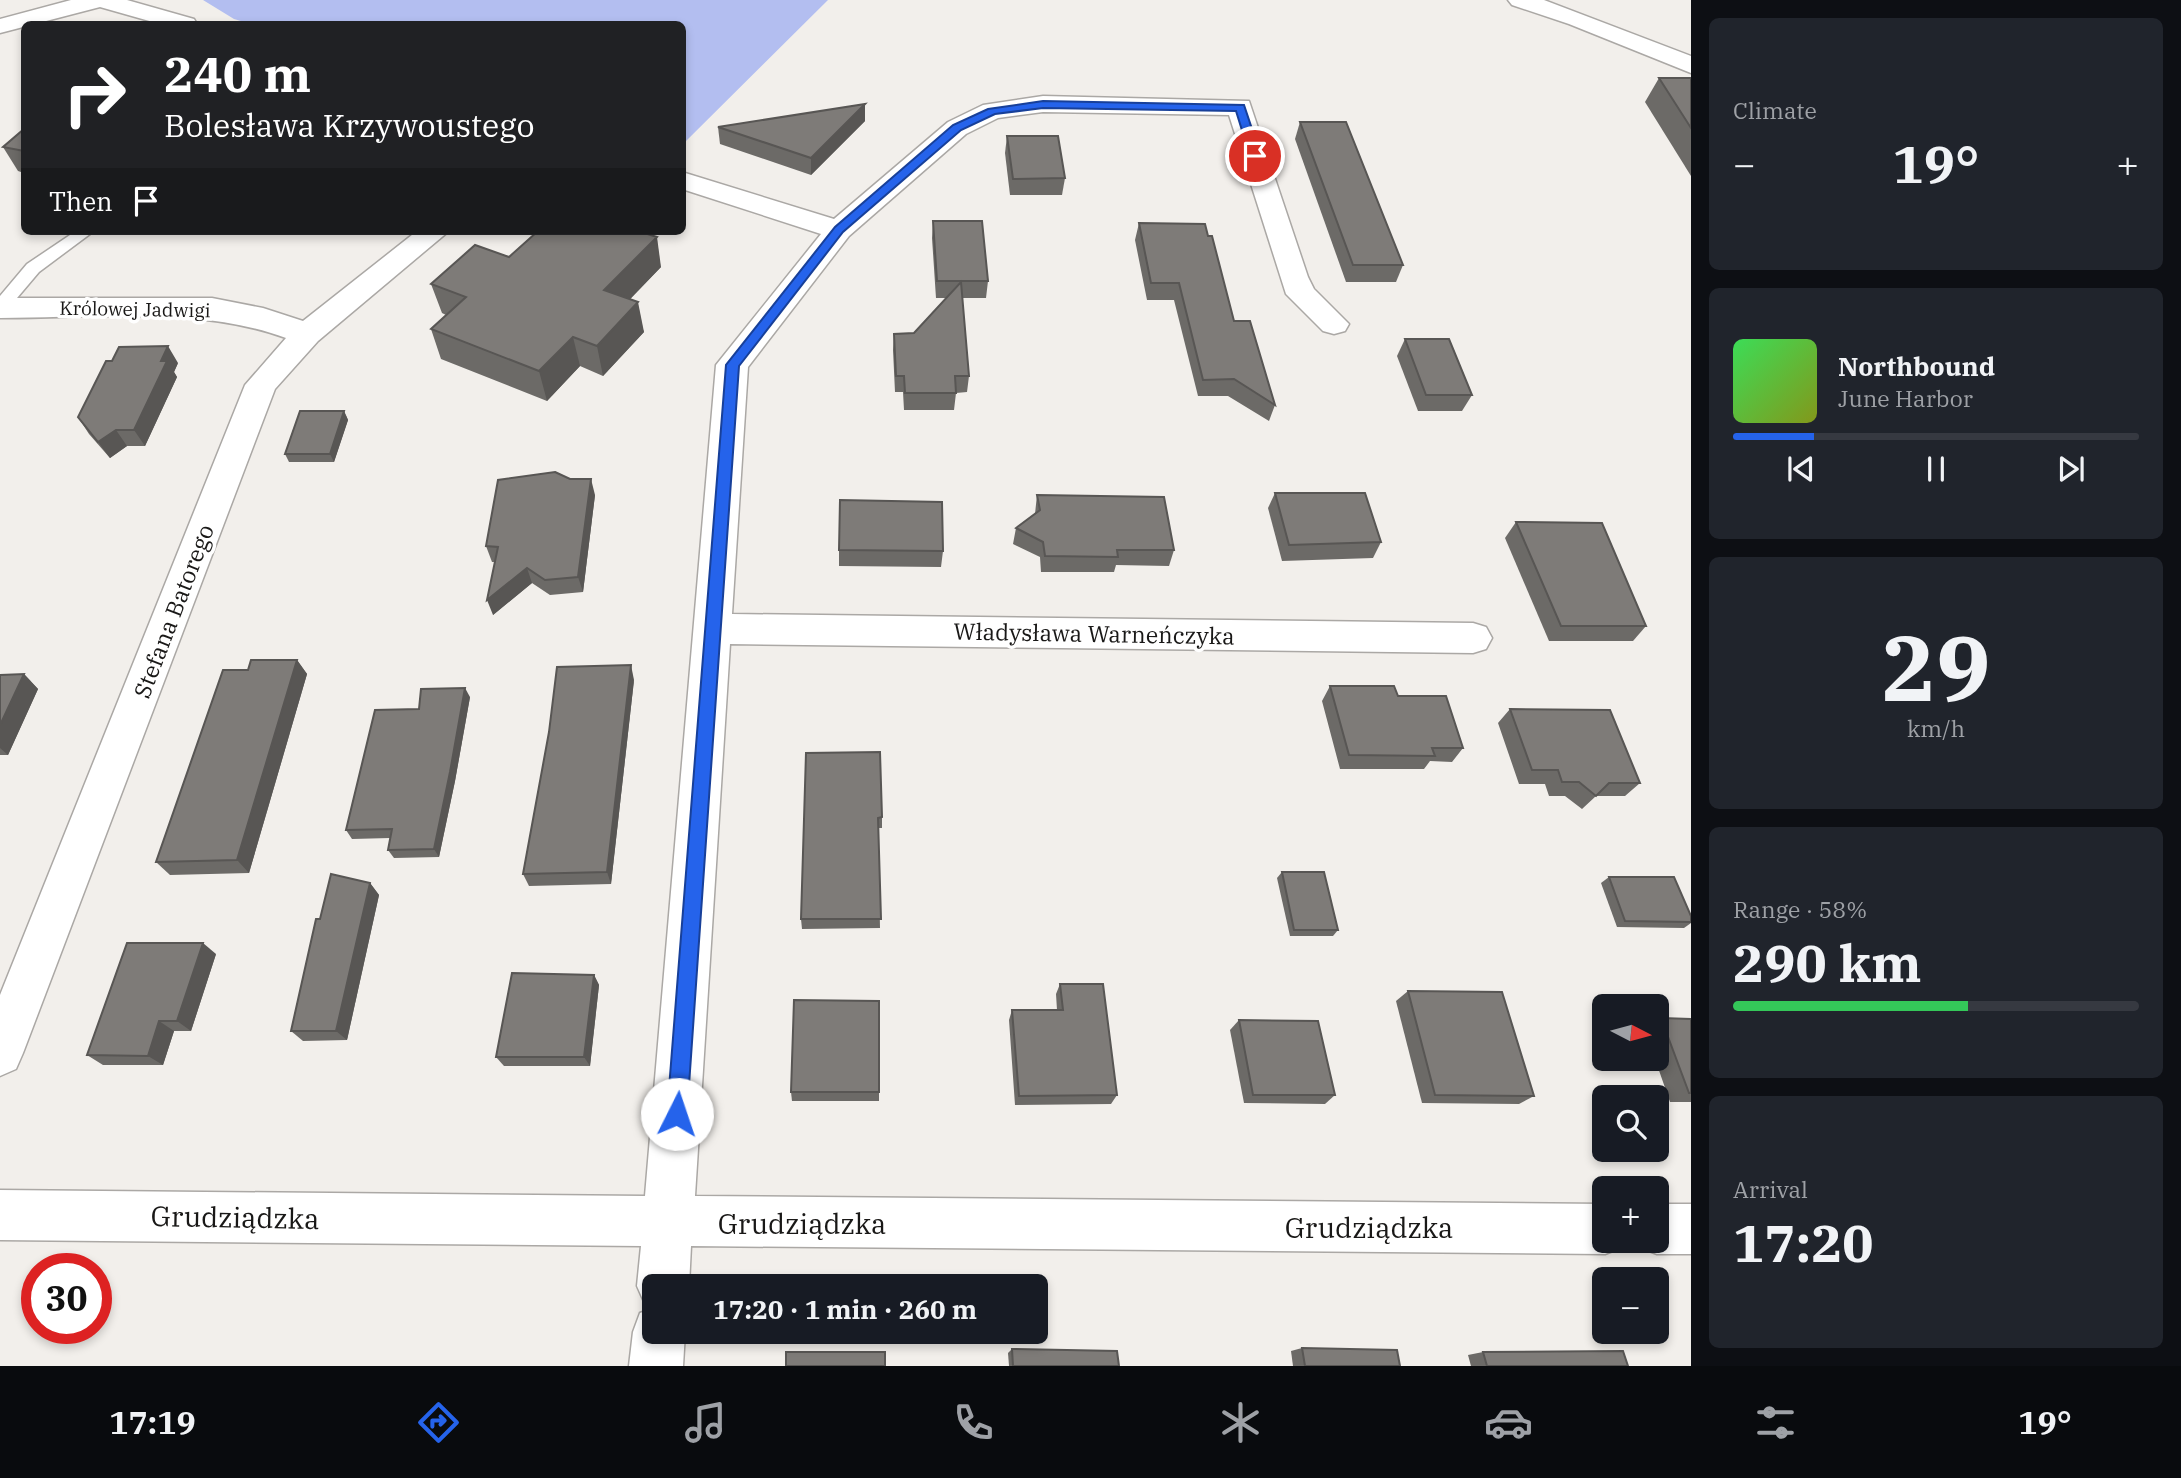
<!DOCTYPE html>
<html lang="en">
<head>
<meta charset="utf-8">
<style>
  :root { --surface:#171b24; --page:#20242c; --text:#f1f3f6; --muted:#9ea1a6; --line:#363941; --accent:#2563eb }
  body { margin:0; font-family:"IBM Plex Serif",serif; background:var(--page); color:var(--text); height:100vh; display:flex; flex-direction:column; font-size:26px; white-space:nowrap }
  * { box-sizing:border-box; margin:0 }
  p { font-size:23px; color:var(--muted) }
  .icon { flex:none; width:38px; height:38px; fill:none; stroke:currentColor; stroke-width:2; stroke-linecap:round; stroke-linejoin:round }
  .map { position:relative; flex:1; overflow:hidden }
  .details { display:flex; flex-direction:column; gap:18px; padding:18px; background:#0d0f14; width:490px }
  .details>* { flex:none }
  .banner { position:absolute; left:21px; top:21px; width:665px; height:214px; border-radius:10px; box-shadow:0 4px 10px #0003; background:#202124; color:#fff; overflow:hidden }
  .needle { width:46px; rotate:96deg }
  .tools { position:absolute; left:1592px; top:994px; display:grid; gap:14px }
  .tools a { display:grid; place-items:center; width:77px; height:77px; border-radius:10px; background:var(--surface); box-shadow:0 4px 10px #0003; font-size:35px }
  .speed { position:absolute; left:21px; top:1253px; display:flex; gap:14px; font-size:35px; font-weight:700; text-align:center }
  .speed>* { display:grid; place-content:center; width:91px; height:91px; border-radius:50%; background:var(--surface); box-shadow:0 4px 10px #0003; line-height:1 }
  .speed .limit { border:10px solid #d22; background:#fff; color:#111 }
  .pin { position:absolute; display:grid; place-items:center; width:60px; height:60px; color:#fff; margin:-30px; border:4px solid #fff; border-radius:50%; box-shadow:0 2px 7px #0007 }
  .me { position:absolute; width:77px; margin:-38px; rotate:4deg; stroke-linejoin:round; filter:drop-shadow(0 0 5px #0008) }
  .turn { display:flex; align-items:center; gap:24px; height:147px; padding:0 28px; font-size:32px }
  .turn .icon { width:91px; height:91px; stroke-width:2.5 }
  .turn b { display:block; font-size:49px; line-height:60px }
  .then { display:flex; align-items:center; height:66px; padding:0 28px; background:#0003; gap:14px; font-size:26px }
  .big { font-size:52px; font-weight:700; line-height:1.1 }
  .details .widget { flex:1; display:flex; flex-direction:column; justify-content:center; gap:10px; min-width:0; padding:0 24px; border-radius:10px; background:var(--page) }
  .details .dial { align-items:center; gap:0 }
  .dial b { font-size:91px; line-height:1 }
  .song { display:flex; align-items:center; gap:21px }
  .cover { width:84px; height:84px; border-radius:10px; background:linear-gradient(135deg,hsl(130 70% 55%),hsl(70 70% 35%)) }
  .played { height:7px; border-radius:4px; background:linear-gradient(90deg,var(--accent) 20%,var(--line) 20%) }
  .keys { display:flex; justify-content:space-around; direction:ltr }
  .heat { display:flex; justify-content:space-between; align-items:center; font-size:38px; direction:ltr }
  .charge { height:10px; border-radius:5px; background:linear-gradient(90deg,#34c759 58%,var(--line) 0) }
  .trip { position:absolute; left:642px; top:1274px; width:406px; height:70px; border-radius:10px; background:var(--surface); box-shadow:0 4px 10px #0003; font-weight:700; line-height:70px; text-align:center }
  .tab-bar { display:flex; height:112px; justify-content:space-around; align-items:center; background:#090b0e; color:var(--muted) }
  .tab-bar .icon { width:49px; height:49px }
  .tab-bar .current { color:var(--accent) }
  .tab-bar b { font-size:32px; color:var(--text) }
  main { display:flex; flex:1; min-height:0 }
  .map>svg:first-child { display:block }
  .green { fill:#b3bef0 }
  .lines { fill:none; stroke-linecap:round; stroke-linejoin:round }
  .lane-casing { stroke:#aba8a5; stroke-width:3 }
  .street-casing { stroke:#aba8a5; stroke-width:3 }
  .lane { fill:#fff; fill-rule:evenodd }
  .street { fill:#fff; fill-rule:evenodd }
  .wall { fill:#6c6a67 }
  .shaded-wall { fill:#585654 }
  .building { fill:#7e7b78; stroke:#585654; stroke-width:2 }
  .route { fill:#2563eb; stroke:#184099; stroke-width:2 }
  .labels { text-anchor:middle; dominant-baseline:central; stroke-width:7; stroke-linejoin:round; paint-order:stroke }
  .far-street-label { font-size:19px; fill:#191817; stroke:#fff }
  .street-label { font-size:23px; fill:#191817; stroke:#fff }
  .near-street-label { font-size:28px; fill:#191817; stroke:#fff }
</style>
</head>
<body>
<main>
<div class="map">
<svg width="1691" height="1366" viewBox="0 0 1691 1366">
  <rect width="100%" height="100%" fill="#f2efeb"/>
  <polygon class="green" points="203,0 828,0 683,144 682,24 251,24 234,19"/>
  <g class="lines">
    <g class="lane-casing">
      <polygon id="lane" points="76,231 94,231 39,272 6,311 0,312 0,296 27,264"/>
    </g>
    <g class="street-casing">
      <g id="street">
        <polygon points="71,0 127,0 194,19 197,24 160,24 100,7 0,33 0,19"/>
        <polygon points="1508,0 1544,0 1691,56 1691,73 1569,24 1512,5"/>
        <polygon points="1043,96 1249,101 1308,277 1314,289 1349,324 1345,331 1334,334 1323,331 1286,294 1229,115 1043,112 998,118 966,134 849,236 748,367 732,614 1473,623 1486,627 1492,638 1486,649 1473,653 730,644 695,1196 1605,1204 1605,1241 1625,1241 1623,1247 1605,1254 691,1246 689,1286 654,1286 654,1332 685,1332 683,1366 629,1366 633,1332 640,1313 654,1308 645,1304 637,1286 641,1246 0,1240 0,1190 645,1196 716,365 821,234 682,189 682,172 834,219 948,122 983,105"/>
        <path d="M417 231H449L318 341 275 389 23 1053 16 1069 0 1076V995L245 385 286 338C199 306 92 318 0 318V298H212L263 308 303 321Z"/>
        <polygon points="1657,1204 1691,1204 1691,1254 1657,1254 1639,1247 1637,1241 1657,1241"/>
      </g>
    </g>
    <use href="#lane" class="lane"/>
    <use href="#street" class="street"/>
  </g>
  <g class="wall">
    <polygon points="1659,78 1691,78 1691,176 1645,102"/>
    <polygon points="865,121 811,175 720,144 718,127"/>
    <polygon points="1300,122 1403,265 1396,282 1346,282 1295,139"/>
    <polygon points="24,129 24,173 18,171 3,147"/>
    <polygon points="1007,136 1065,178 1062,195 1010,195 1005,153"/>
    <polygon points="933,221 988,281 986,298 962,298 969,376 967,392 956,393 954,410 904,410 903,392 895,392 893,350 894,334 914,333 946,298 936,298 932,238"/>
    <polygon points="1139,223 1208,236 1234,321 1275,405 1269,421 1228,396 1198,396 1174,300 1147,300 1135,240"/>
    <polygon points="509,257 661,267 630,299 644,332 603,376 580,366 547,401 441,359 431,329 446,315 442,313 431,284"/>
    <polygon points="1405,339 1472,395 1462,411 1418,411 1397,356"/>
    <polygon points="178,363 174,372 177,377 145,446 127,446 110,458 89,434 78,417"/>
    <polygon points="344,411 348,420 334,462 289,462 285,454"/>
    <polygon points="1275,493 1381,542 1373,558 1282,561 1268,508"/>
    <polygon points="595,495 583,592 550,595 532,583 493,615 495,562 492,562 486,546"/>
    <polygon points="1037,495 1174,550 1169,566 1116,565 1114,572 1041,572 1040,557 1013,544 1016,528 1035,514"/>
    <polygon points="1516,522 1646,626 1633,641 1549,641 1505,538"/>
    <polygon points="839,550 943,551 941,567 839,566"/>
    <polygon points="297,660 307,674 249,873 170,875 156,862 248,670"/>
    <polygon points="24,674 38,689 8,755 0,755 0,675"/>
    <polygon points="634,680 611,884 529,886 523,874"/>
    <polygon points="1330,686 1398,696 1463,748 1452,762 1430,761 1424,769 1340,769 1322,701"/>
    <polygon points="470,697 455,781 439,857 394,858 388,850 390,838 352,839 346,830 419,709"/>
    <polygon points="1510,709 1640,783 1625,796 1596,796 1582,809 1565,796 1549,796 1545,784 1519,784 1498,723"/>
    <polygon points="806,753 882,817 882,828 878,828 880,928 802,929 801,919"/>
    <polygon points="1282,872 1338,930 1333,936 1290,936 1277,878"/>
    <polygon points="1609,877 1691,922 1691,923 1684,928 1617,927 1601,883"/>
    <polygon points="370,883 379,895 347,1040 303,1041 291,1031 320,919"/>
    <polygon points="216,954 191,1031 174,1031 163,1065 103,1065 87,1055"/>
    <polygon points="594,975 599,985 590,1066 504,1066 496,1057"/>
    <polygon points="1060,984 1117,1095 1111,1104 1015,1105 1009,1020 1012,1010 1057,1010 1056,994"/>
    <polygon points="1408,991 1534,1096 1519,1104 1422,1103 1396,1001"/>
    <polygon points="1661,1018 1691,1019 1691,1102 1670,1102 1655,1059 1657,1059 1657,1020"/>
    <polygon points="1239,1020 1335,1095 1325,1104 1244,1103 1230,1030"/>
    <polygon points="791,1092 879,1092 879,1101 792,1101"/>
    <polygon points="1302,1348 1400,1366 1293,1366 1291,1351"/>
    <polygon points="1012,1349 1119,1366 1009,1366 1008,1353"/>
    <polygon points="1483,1352 1628,1366 1471,1366 1468,1355"/>
  </g>
  <g class="shaded-wall">
    <polygon points="865,104 865,121 811,175 811,158"/>
    <polygon points="657,237 661,267 610,320 604,290"/>
    <polygon points="638,302 644,332 603,376 597,346"/>
    <polygon points="573,337 580,366 547,401 539,371"/>
    <polygon points="168,346 178,363 174,372 177,377 145,446 134,430 161,361"/>
    <polygon points="344,411 348,420 334,462 330,454"/>
    <polygon points="116,430 127,446 110,458 98,442"/>
    <polygon points="591,479 595,495 583,592 578,577"/>
    <polygon points="527,568 532,583 493,615 487,600"/>
    <polygon points="297,660 307,674 249,873 237,860"/>
    <polygon points="631,665 634,680 611,884 607,872"/>
    <polygon points="24,674 38,689 8,755 0,748 0,725"/>
    <polygon points="465,688 470,697 455,781 439,857 434,849"/>
    <polygon points="370,883 379,895 347,1040 336,1031"/>
    <polygon points="203,943 216,954 191,1031 177,1021"/>
    <polygon points="594,975 599,985 590,1066 584,1057"/>
    <polygon points="159,1021 174,1031 163,1065 148,1056"/>
  </g>
  <g class="building">
    <polygon points="1659,78 1691,78 1691,128"/>
    <polygon points="865,104 811,158 718,127"/>
    <polygon points="1300,122 1346,122 1403,265 1353,265"/>
    <polygon points="24,129 24,151 3,147"/>
    <polygon points="1007,136 1058,136 1065,178 1013,179"/>
    <polygon points="933,221 982,221 988,281 937,281"/>
    <polygon points="1139,223 1205,224 1208,236 1212,236 1234,321 1250,321 1275,405 1234,379 1203,380 1179,283 1151,283"/>
    <polygon points="538,231 638,231 657,237 604,290 638,302 597,346 573,337 539,371 431,329 466,297 431,284 475,245 509,257"/>
    <polygon points="961,282 969,376 955,376 956,393 905,393 904,376 896,376 894,334 914,333"/>
    <polygon points="1405,339 1449,339 1472,395 1426,395"/>
    <polygon points="168,346 161,361 167,361 134,430 116,430 98,442 78,417 106,361 112,361 119,347"/>
    <polygon points="300,411 344,411 330,454 285,454"/>
    <polygon points="555,472 570,479 591,479 578,577 545,580 527,568 487,600 498,547 486,546 498,480"/>
    <polygon points="1275,493 1365,493 1381,542 1289,545"/>
    <polygon points="1037,495 1164,497 1174,550 1117,550 1118,557 1045,556 1043,542 1016,528 1040,510"/>
    <polygon points="840,500 942,502 943,551 839,550"/>
    <polygon points="1516,522 1602,523 1646,626 1561,626"/>
    <polygon points="251,660 297,660 237,860 156,862 223,670 248,670"/>
    <polygon points="631,665 607,872 523,874 549,732 557,667"/>
    <polygon points="24,674 0,725 0,675"/>
    <polygon points="1330,686 1394,686 1398,696 1446,696 1463,748 1432,748 1435,756 1349,755"/>
    <polygon points="465,688 450,772 434,849 388,850 392,829 346,830 375,710 419,709 421,689"/>
    <polygon points="1510,709 1610,710 1640,783 1609,783 1596,796 1579,782 1562,782 1558,770 1532,770"/>
    <polygon points="880,752 882,817 878,818 881,919 801,919 806,753"/>
    <polygon points="1282,872 1324,872 1338,930 1294,930"/>
    <polygon points="331,874 370,883 336,1031 291,1031 316,919 320,919"/>
    <polygon points="1609,877 1674,877 1691,916 1691,922 1625,921"/>
    <polygon points="127,943 203,943 177,1021 159,1021 148,1056 87,1055"/>
    <polygon points="512,973 594,975 584,1057 496,1057"/>
    <polygon points="1060,984 1103,984 1117,1095 1019,1096 1012,1010 1063,1010"/>
    <polygon points="1408,991 1502,992 1534,1096 1435,1095"/>
    <polygon points="794,1000 879,1001 879,1092 791,1092"/>
    <polygon points="1661,1018 1691,1019 1691,1093 1689,1093"/>
    <polygon points="1239,1020 1318,1021 1335,1095 1253,1095"/>
    <polygon points="1302,1348 1397,1350 1400,1366 1305,1366"/>
    <polygon points="1012,1349 1117,1351 1119,1366 1013,1366"/>
    <polygon points="1623,1351 1628,1366 1487,1366 1483,1352"/>
    <rect x="786" y="1352" width="99" height="14"/>
  </g>
  <polygon class="route" points="1043,101 1244,105 1261,156 1255,159 1250,156 1236,111 1043,108 995,114 961,130 843,232 739,366 687,1114 684,1121 677,1124 670,1121 667,1114 726,365 835,227 953,125 988,109"/>
  <g class="labels">
    <g class="far-street-label">
      <text transform="translate(135 309) rotate(1)">Królowej Jadwigi</text>
    </g>
    <g class="street-label">
      <text transform="translate(173 611) rotate(-69)">Stefana Batorego</text>
      <text transform="translate(1094 633) rotate(1)">Władysława Warneńczyka</text>
    </g>
    <g class="near-street-label">
      <text transform="translate(235 1217) rotate(1)">Grudziądzka</text>
      <text x="802" y="1223">Grudziądzka</text>
      <text x="1369" y="1227">Grudziądzka</text>
    </g>
  </g>
</svg>
<div class="tools">
<a><svg class="needle" viewBox="-14 -14 28 28"><path d="M0-13l5 13h-10z" fill="#e53935"/><path d="M0 13l5-13h-10z" fill="#9ea1a6"/></svg></a>
<a><svg class="icon" aria-label="search" viewBox="0 0 24 24"><circle cx="10" cy="10" r="6"/><path d="M15 15l6 6"/></svg></a>
<a>+</a>
<a>−</a>
</div>
<div class="speed"><div class="limit">30</div></div>
<div class="pin" style="left:1255px;top:156px;background:#d93025"><svg class="icon" aria-label="arrive" viewBox="0 0 24 24"><path d="M6 21V4h12l-3 4 3 4H6"/></svg></div>
<svg class="me" style="left:677px;top:1114px" viewBox="-20 -20 40 40"><circle r="19" fill="#fff"/><path d="M0-13L10 11 0 6-10 11z" fill="#2563eb"/></svg>
<div class="trip">17:20 · 1 min · 260 m</div>
<div class="banner">
<div class="turn"><svg class="icon" aria-label="right" viewBox="0 0 24 24"><path d="M7 20v-9h11M14 6l5 5-5 5"/></svg><div><b>240 m</b>Bolesława Krzywoustego</div></div>
<div class="then">Then<svg class="icon" aria-label="arrive" viewBox="0 0 24 24"><path d="M6 21V4h12l-3 4 3 4H6"/></svg></div>
</div>
</div>
<section class="details">
<div class="widget"><p>Climate</p>
<div class="heat"><a>−</a><b class="big">19°</b><a>+</a></div>
</div>
<div class="widget">
<div class="song"><i class="cover"></i><div><b>Northbound</b><p>June Harbor</p></div></div>
<div class="played"></div>
<div class="keys"><svg class="icon" aria-label="previous" viewBox="0 0 24 24"><path d="M18 5L8 12l10 7zM5 5v14"/></svg><svg class="icon" aria-label="pause" viewBox="0 0 24 24"><path d="M8 5v14M16 5v14"/></svg><svg class="icon" aria-label="next" viewBox="0 0 24 24"><path d="M6 5l10 7-10 7zM19 5v14"/></svg></div>
</div>
<div class="widget dial"><b>29</b><p>km/h</p></div>
<div class="widget"><p>Range · 58%</p><b class="big">290 km</b><div class="charge"></div></div>
<div class="widget"><p>Arrival</p><b class="big">17:20</b></div>
</section>
</main>
<nav class="tab-bar">
<b>17:19</b>
<svg class="icon current" aria-label="directions" viewBox="0 0 24 24"><path d="M12 3l9 9-9 9-9-9zM9 14v-3h6M13 9l2 2-2 2"/></svg>
<svg class="icon" aria-label="music" viewBox="0 0 24 24"><path d="M9 18V5l10-2v13"/><circle cx="6" cy="18" r="3"/><circle cx="16" cy="16" r="3"/></svg>
<svg class="icon" aria-label="phone" viewBox="0 0 24 24"><path d="M5 4h4l2 5-3 2q2 4 5 5l2-3 5 2v4C11 20 4 13 5 4z"/></svg>
<svg class="icon" aria-label="climate" viewBox="0 0 24 24"><path d="M12 3v18M4 7l16 10M4 17L20 7"/></svg>
<svg class="icon" aria-label="car" viewBox="0 0 24 24"><path d="M5 17H2v-5l4-1 3-4h7l3 4 3 1v5h-3M9 17h6M6 11h13"/><circle cx="7" cy="17" r="2"/><circle cx="17" cy="17" r="2"/></svg>
<svg class="icon" aria-label="filters" viewBox="0 0 24 24"><path d="M4 7h16M4 17h16"/><circle cx="9" cy="7" r="2"/><circle cx="15" cy="17" r="2"/></svg>
<b>19°</b>
</nav>
</body>
</html>
